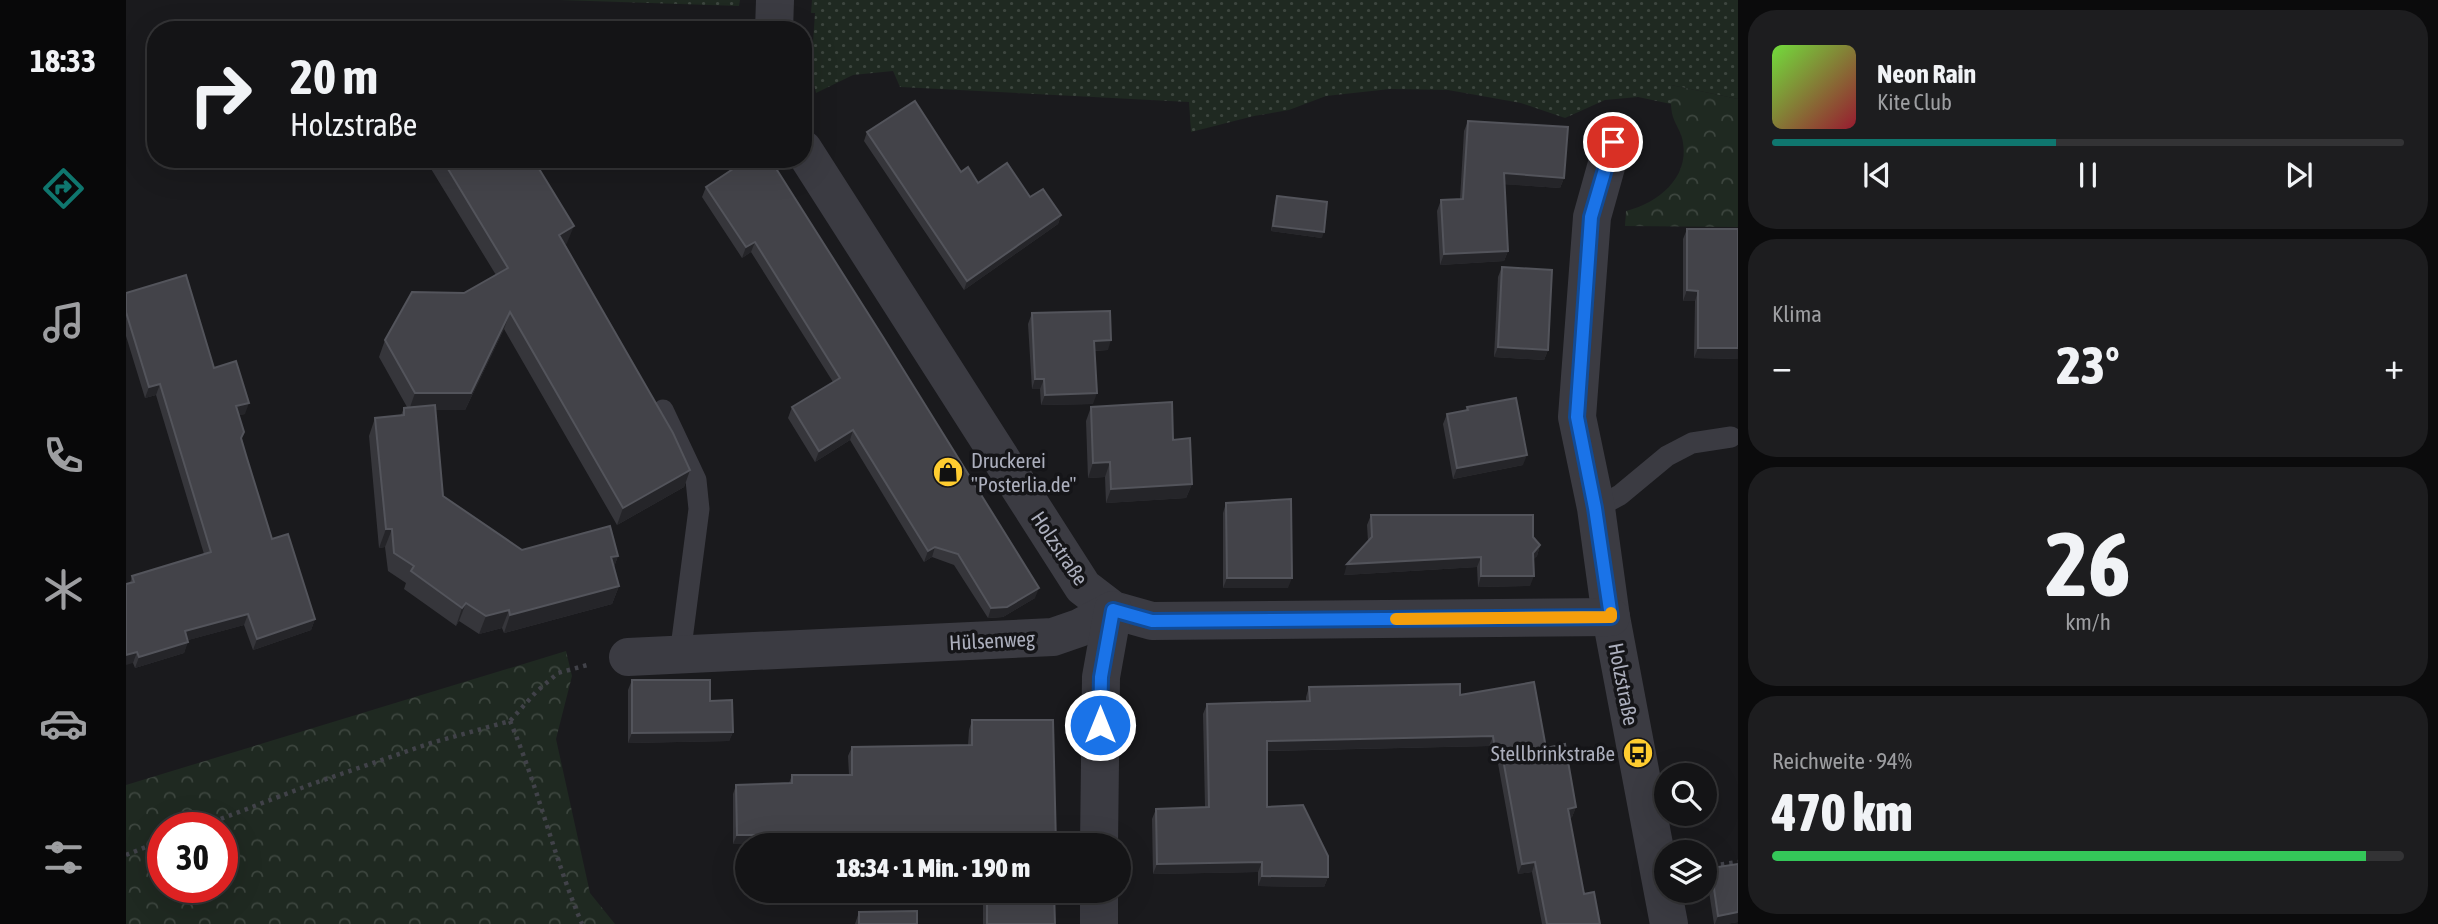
<!DOCTYPE html>
<html lang="de">
<head>
<meta charset="utf-8">
<style>
  :root { --surface:#141416; --page:#1d1d1f; --text:#f1f3f6; --muted:#9d9ea1; --line:#333335; --accent:#0f766e }
  body { margin:0; font-family:"Asap Condensed",sans-serif; background:var(--page); color:var(--text); height:100vh; display:flex; flex-direction:column; font-size:26px; white-space:nowrap }
  * { box-sizing:border-box; margin:0 }
  p { font-size:23px; color:var(--muted) }
  .icon { flex:none; width:38px; height:38px; fill:none; stroke:currentColor; stroke-width:2; stroke-linecap:round; stroke-linejoin:round }
  .map { position:relative; flex:1; overflow:hidden }
  .panel { display:flex; flex-direction:column; gap:10px; padding:10px; background:#0b0b0c; width:700px }
  .panel>* { flex:none }
  .hud { position:absolute; left:21px; top:21px; width:665px; height:147px; border-radius:28px; box-shadow:0 7px 28px #0002,0 0 0 2px var(--line); background:#141416; color:var(--text); overflow:hidden }
  .controls { position:absolute; left:1528px; top:763px; display:grid; gap:14px }
  .controls a { display:grid; place-items:center; width:63px; height:63px; border-radius:50%; background:var(--surface); box-shadow:0 7px 28px #0002,0 0 0 2px var(--line); font-size:35px }
  .speed { position:absolute; left:21px; top:812px; display:flex; gap:14px; font-size:35px; font-weight:700; text-align:center }
  .speed>* { display:grid; place-content:center; width:91px; height:91px; border-radius:50%; background:var(--surface); box-shadow:0 7px 28px #0002,0 0 0 2px var(--line); line-height:1 }
  .speed .limit { border:10px solid #d22; background:#fff; color:#111 }
  .pin { position:absolute; display:grid; place-items:center; width:60px; height:60px; color:#fff; margin:-30px; border:4px solid #fff; border-radius:50%; box-shadow:0 2px 7px #0007 }
  .me { position:absolute; width:77px; margin:-38px; rotate:0deg; stroke-linejoin:round; filter:drop-shadow(0 0 5px #0008) }
  .turn { display:flex; align-items:center; gap:24px; height:147px; padding:0 28px; font-size:32px }
  .turn .icon { width:91px; height:91px; stroke-width:2.5 }
  .turn b { display:block; font-size:49px; line-height:60px }
  .big { font-size:52px; font-weight:800; line-height:1.1 }
  .panel .tile { flex:1; display:flex; flex-direction:column; justify-content:center; gap:10px; min-width:0; padding:0 24px; border-radius:28px; background:var(--page) }
  .panel .dial { align-items:center; gap:0 }
  .dial b { font-size:91px; line-height:1 }
  .song { display:flex; align-items:center; gap:21px }
  .cover { width:84px; height:84px; border-radius:10px; background:linear-gradient(135deg,hsl(100 70% 55%),hsl(350 70% 35%)) }
  .played { height:7px; border-radius:4px; background:linear-gradient(90deg,var(--accent) 45%,var(--line) 45%) }
  .keys { display:flex; justify-content:space-around; direction:ltr }
  .heat { display:flex; justify-content:space-between; align-items:center; font-size:38px; direction:ltr }
  .charge { height:10px; border-radius:5px; background:linear-gradient(90deg,#34c759 94%,var(--line) 0) }
  .trip { position:absolute; left:609px; top:833px; width:396px; height:70px; border-radius:35px; background:var(--surface); box-shadow:0 7px 28px #0002,0 0 0 2px var(--line); font-weight:800; line-height:70px; text-align:center }
  main { display:flex; flex:1; min-height:0 }
  .menu { display:flex; flex-direction:column; width:126px; justify-content:space-around; align-items:center; background:#080809; color:var(--muted) }
  .menu .icon { width:49px; height:49px }
  .menu .current { color:var(--accent) }
  .menu b { font-size:32px; color:var(--text) }
  .map>svg:first-child { display:block }
  .grass { fill:url(#grass-dots) }
  .forest { fill:url(#forest-crowns); fill-rule:evenodd }
  .lines { fill:none; stroke-linecap:round; stroke-linejoin:round }
  .path { stroke:#414249; stroke-width:4.5; stroke-dasharray:3.5 5; stroke-linecap:butt }
  .lane { stroke:#3b3b42; stroke-width:21 }
  .street { stroke:#3b3b42; stroke-width:38 }
  .wall { fill:#36363b }
  .shaded-wall { fill:#252529 }
  .building { fill:#434349; stroke:#53545b; stroke-width:2 }
  .route-casing { stroke:#114b97; stroke-width:18 }
  .route { stroke:#1a73e8; stroke-width:12 }
  .slow { stroke:#f59e0b; stroke-width:12 }
  .labels { text-anchor:middle; dominant-baseline:central; stroke-width:7; stroke-linejoin:round; paint-order:stroke }
  .poi-label { font-size:21px; fill:#acafbd; stroke:#151518; text-anchor:start }
  .street-label { font-size:21px; fill:#acafbd; stroke:#151518 }
</style>
</head>
<body>
<main>
<nav class="menu">
<b>18:33</b>
<svg class="icon current" aria-label="directions" viewBox="0 0 24 24"><path d="M12 3l9 9-9 9-9-9zM9 14v-3h6M13 9l2 2-2 2"/></svg>
<svg class="icon" aria-label="music" viewBox="0 0 24 24"><path d="M9 18V5l10-2v13"/><circle cx="6" cy="18" r="3"/><circle cx="16" cy="16" r="3"/></svg>
<svg class="icon" aria-label="phone" viewBox="0 0 24 24"><path d="M5 4h4l2 5-3 2q2 4 5 5l2-3 5 2v4C11 20 4 13 5 4z"/></svg>
<svg class="icon" aria-label="climate" viewBox="0 0 24 24"><path d="M12 3v18M4 7l16 10M4 17L20 7"/></svg>
<svg class="icon" aria-label="car" viewBox="0 0 24 24"><path d="M5 17H2v-5l4-1 3-4h7l3 4 3 1v5h-3M9 17h6M6 11h13"/><circle cx="7" cy="17" r="2"/><circle cx="17" cy="17" r="2"/></svg>
<svg class="icon" aria-label="filters" viewBox="0 0 24 24"><path d="M4 7h16M4 17h16"/><circle cx="9" cy="7" r="2"/><circle cx="15" cy="17" r="2"/></svg>
</nav>
<div class="map">
<svg width="1612" height="924" viewBox="0 0 1612 924">
  <defs>
    <pattern id="grass-dots" width="8" height="8" patternUnits="userSpaceOnUse" patternTransform="scale(1.75)"><rect width="8" height="8" fill="#1f2921"/><path d="M2 2h.1M6 6h.1" fill="none" stroke="#3d463f" stroke-width="1.8" stroke-linecap="round"/></pattern>
    <pattern id="forest-crowns" width="20" height="18" patternUnits="userSpaceOnUse" patternTransform="scale(1.75)"><rect width="20" height="18" fill="#1f2921"/><path d="M2 6a3 3 0 1 1 6 0M12 15a3 3 0 1 1 6 0" fill="none" stroke="#3d463f"/></pattern>
  </defs>
  <rect width="100%" height="100%" fill="#1a1a1d"/>
  <g class="grass">
    <polygon points="434,0 614,0 613,6"/>
    <polygon points="686,0 1612,0 1612,99 1545,85 1545,104 1512,97 1479,100 1439,118 1395,103 1322,90 1264,89 1200,96 1163,110 1128,116 1065,132 1063,102 774,87 767,71 727,75 690,93 685,71 689,13 685,13"/>
  </g>
  <g class="forest">
    <path d="M1545 85 1612 99V227L1499 226 1500 211C1532 203 1563 178 1557 143 1556 133 1550 126 1547 117 1544 107 1545 96 1545 85Z"/>
    <path d="M440 651 446 676 430 739 464 893 489 924H0V785ZM37 828H96V887H37Z"/>
  </g>
  <g class="lines">
    <g class="path">
      <path d="M384 721C412 787 428 858 456 924"/>
      <polyline points="71,828 186,784 305,743 384,721 410,692 432,673 465,664"/>
      <polyline points="0,855 37,840"/>
      <polyline points="1578,867 1612,862"/>
    </g>
    <g class="lane">
      <polyline points="537,410 570,480 573,509 554,655"/>
      <polyline points="1470,508 1494,495 1541,456 1566,443 1605,437"/>
    </g>
    <g class="street">
      <polyline points="648,30 649,0"/>
      <polyline points="1487,142 1466,217 1451,417 1470,508 1485,617 1543,924"/>
      <polyline points="677,149 957,587 987,610 1026,621 1485,617"/>
      <polyline points="502,657 927,637 953,628 987,610"/>
      <polyline points="973,845 975,677 987,610"/>
      <polyline points="973,924 973,891"/>
    </g>
  </g>
  <g class="wall">
    <polygon points="1342,121 1438,178 1434,188 1378,184 1382,251 1378,261 1314,265 1311,211 1315,200 1334,199 1338,131"/>
    <polygon points="741,132 835,172 852,183 904,197 935,215 932,224 838,290 738,141"/>
    <polygon points="299,159 407,159 441,243 439,244 564,470 558,487 491,525 378,329 339,410 309,410 317,496 396,550 492,556 488,567 493,586 486,604 378,633 376,628 353,634 333,621 330,626 278,589 280,583 262,571 259,547 253,548 243,436 249,418 275,415 278,408 281,407 253,357 259,340 370,275"/>
    <polygon points="622,159 909,598 877,617 862,618 828,565 806,557 798,562 724,440 689,462 662,418 666,407 707,382 625,252 616,258 576,197 580,187"/>
    <polygon points="1151,196 1196,238 1145,231 1149,202"/>
    <polygon points="1561,229 1612,229 1612,359 1568,358 1569,301 1557,301 1557,239"/>
    <polygon points="1376,267 1422,350 1418,360 1368,357 1372,277"/>
    <polygon points="0,293 88,368 119,414 113,415 118,432 115,439 146,539 189,619 185,630 127,650 118,625 62,640 58,653 9,668 7,663 4,583 6,576 78,554 30,395 19,398 0,336"/>
    <polygon points="906,313 982,350 968,351 967,404 915,405 914,389 906,389 902,324"/>
    <polygon points="965,407 1047,440 1066,484 1060,498 980,503 979,477 962,478 960,421"/>
    <polygon points="1341,407 1397,465 1327,479 1317,424 1321,414 1340,410"/>
    <polygon points="1100,503 1162,588 1097,588 1097,513"/>
    <polygon points="1245,515 1407,537 1414,545 1411,556 1407,559 1404,586 1352,587 1351,567 1218,575 1242,541 1241,525"/>
    <polygon points="506,680 584,701 607,732 603,741 502,743 502,690"/>
    <polygon points="1183,687 1334,695 1420,748 1450,807 1446,817 1444,818 1458,894 1474,924 1416,924 1406,872 1392,874 1371,758 1365,759 1363,746 1141,751 1141,807 1202,877 1198,887 1132,886 1132,872 1027,874 1026,819 1030,809 1079,807 1077,714 1081,704 1180,701 1180,697"/>
    <polygon points="846,720 930,845 607,844 607,794 610,785 663,783 666,775 723,775 722,756 726,747 842,745 843,730"/>
    <polygon points="1612,864 1612,922 1600,924 1588,924 1581,879 1585,868"/>
    <polygon points="816,891 928,891 929,924 857,924 857,895 816,895"/>
    <polygon points="733,912 791,924 729,924"/>
  </g>
  <g class="shaded-wall">
    <polygon points="1378,173 1438,178 1434,188 1374,184"/>
    <polygon points="935,215 932,224 838,290 841,281"/>
    <polygon points="448,226 441,243 427,252 433,235"/>
    <polygon points="1147,226 1198,232 1196,238 1145,231"/>
    <polygon points="629,242 625,252 616,258 620,247"/>
    <polygon points="1382,251 1378,261 1314,265 1318,254"/>
    <polygon points="1561,290 1572,291 1569,301 1557,301"/>
    <polygon points="384,312 378,329 339,410 283,410 289,393"/>
    <polygon points="985,340 982,350 964,351 968,341"/>
    <polygon points="1372,347 1422,350 1418,360 1368,357"/>
    <polygon points="1572,348 1612,348 1612,359 1568,358"/>
    <polygon points="909,379 918,379 914,389 906,389"/>
    <polygon points="34,384 30,395 19,398 23,387"/>
    <polygon points="971,393 967,404 915,405 919,395"/>
    <polygon points="123,403 119,414 106,417 110,406"/>
    <polygon points="727,430 724,440 689,462 693,451"/>
    <polygon points="1401,455 1397,465 1327,479 1331,468"/>
    <polygon points="984,462 979,477 962,478 967,463"/>
    <polygon points="564,470 558,487 491,525 497,508"/>
    <polygon points="1066,484 1060,498 980,503 985,489"/>
    <polygon points="260,529 266,529 259,547 253,548"/>
    <polygon points="1414,545 1411,556 1404,563 1407,553"/>
    <polygon points="809,547 806,557 798,562 802,551"/>
    <polygon points="492,556 485,574 485,557"/>
    <polygon points="1355,557 1351,567 1218,575 1221,564"/>
    <polygon points="1355,576 1408,576 1404,586 1352,587"/>
    <polygon points="1101,578 1166,578 1162,588 1097,588"/>
    <polygon points="493,586 486,604 378,633 384,615"/>
    <polygon points="913,588 909,598 877,617 862,618 865,608"/>
    <polygon points="340,603 333,621 330,626 336,608"/>
    <polygon points="383,610 376,628 353,634 360,616"/>
    <polygon points="122,614 118,625 55,642 59,631"/>
    <polygon points="189,619 185,630 127,650 131,639"/>
    <polygon points="62,642 58,653 9,668 13,657"/>
    <polygon points="11,652 7,663 0,665 0,655"/>
    <polygon points="607,732 603,741 502,743 506,733"/>
    <polygon points="1367,736 1363,746 1137,751 1141,741"/>
    <polygon points="1375,748 1371,758 1365,759 1369,749"/>
    <polygon points="1450,807 1446,817 1439,819 1442,809"/>
    <polygon points="728,834 819,835 816,844 656,845 657,843 696,841"/>
    <polygon points="611,835 657,835 653,844 607,844"/>
    <polygon points="1136,862 1132,872 1027,874 1031,864"/>
    <polygon points="1409,862 1406,872 1392,874 1396,864"/>
    <polygon points="1136,876 1202,877 1198,887 1132,886"/>
    <polygon points="818,891 858,891 857,895 816,895"/>
    <polygon points="1612,912 1612,922 1600,924 1589,924 1592,916"/>
  </g>
  <g class="building">
    <polygon points="789,101 835,172 842,167 852,183 881,163 904,197 917,189 935,215 841,281 741,132"/>
    <polygon points="1342,121 1442,127 1438,178 1378,173 1382,251 1318,254 1315,200 1337,199"/>
    <polygon points="316,159 407,159 448,226 433,235 547,433 564,470 497,508 384,312 345,393 289,393 259,340 286,292 338,293 382,268"/>
    <polygon points="622,159 644,159 757,337 913,588 881,607 865,608 832,554 809,547 802,551 727,430 693,451 666,407 714,378 629,242 620,247 580,187"/>
    <polygon points="1151,196 1201,202 1198,232 1147,226"/>
    <polygon points="1561,229 1612,229 1612,348 1572,348 1572,291 1561,290"/>
    <polygon points="1376,267 1426,270 1422,350 1372,347"/>
    <polygon points="60,275 88,368 110,361 123,403 110,406 118,432 115,438 120,455 146,539 162,534 189,619 131,639 122,614 59,631 62,642 13,657 11,652 0,655 0,584 8,582 6,576 85,552 34,384 23,387 0,312 0,293"/>
    <polygon points="984,311 985,340 968,341 971,393 919,395 918,379 909,379 906,313"/>
    <polygon points="1390,398 1401,455 1331,468 1321,414 1342,410 1341,407"/>
    <polygon points="1046,402 1047,440 1064,438 1066,484 985,489 984,462 967,463 965,407"/>
    <polygon points="309,405 317,496 396,550 484,526 492,556 485,557 493,586 384,615 383,610 360,616 340,603 336,608 285,571 288,566 268,553 266,529 260,529 249,418 278,415 278,408"/>
    <polygon points="1165,499 1166,578 1101,578 1100,503"/>
    <polygon points="1245,515 1407,515 1407,537 1414,545 1407,553 1408,576 1355,576 1355,557 1221,564 1246,537"/>
    <polygon points="506,680 584,680 584,701 606,700 607,732 506,733"/>
    <polygon points="1408,682 1420,748 1439,744 1450,807 1442,809 1458,894 1468,892 1474,924 1421,924 1409,862 1396,864 1375,748 1369,749 1367,736 1141,741 1141,807 1177,805 1202,856 1202,877 1136,876 1136,862 1031,864 1030,809 1083,807 1081,704 1184,701 1183,687 1334,684 1334,695"/>
    <polygon points="846,720 927,720 930,845 819,845 819,835 728,834 728,841 696,841 693,843 657,843 657,835 611,835 610,785 666,783 666,775 726,775 726,747 846,745"/>
    <polygon points="1612,864 1612,912 1592,916 1585,868"/>
    <polygon points="861,891 928,891 929,924 861,924"/>
    <polygon points="791,911 791,924 733,924 733,912"/>
  </g>
  <g class="lines">
    <g class="route-casing">
      <polyline id="route" points="974,725 975,677 987,610 1026,621 1485,617 1469,508 1451,417 1465,217 1487,142"/>
    </g>
    <use href="#route" class="route"/>
    <polyline class="slow" points="1270,619 1485,617 1485,613"/>
  </g>
  <defs>
    <g id="shop-disc" transform="scale(1.575)"><circle r="9.5" fill="#ffcd30" stroke="#151518"/><path d="M-5-2.5h2.3a2.7 3.5 0 0 1 5.4 0H5L5.5 6h-11ZM-1.5-2.5h3a1.5 2.3 0 0 0-3 0Z" fill="#111"/></g>
    <g id="bus-disc" transform="scale(1.575)"><circle r="9.5" fill="#ffcd30" stroke="#151518"/><path d="M-5-6H5V4H4V6H2V4H-2V6H-4V4H-5ZM-3.5-4V0h7V-4ZM-3.5 1.2v1.5H-2V1.2ZM2 1.2v1.5H3.5V1.2Z" fill="#111"/></g>
  </defs>
  <g fill-rule="evenodd">
    <use href="#shop-disc" x="822" y="472"/>
    <use href="#bus-disc" x="1512" y="753"/>
  </g>
  <g class="labels">
    <g class="poi-label">
      <text x="845" y="460">Druckerei<tspan x="845" dy="24">"Posterlia.de"</tspan></text>
      <text x="1489" y="753" text-anchor="end">Stellbrinkstraße</text>
    </g>
    <g class="street-label">
      <text transform="translate(934 548) rotate(56)">Holzstraße</text>
      <text transform="translate(866 640) rotate(-3)">Hülsenweg</text>
      <text transform="translate(1498 684) rotate(79)">Holzstraße</text>
    </g>
  </g>
</svg>
<div class="controls">
<a><svg class="icon" aria-label="search" viewBox="0 0 24 24"><circle cx="10" cy="10" r="6"/><path d="M15 15l6 6"/></svg></a>
<a><svg class="icon" aria-label="layers" viewBox="0 0 24 24"><path d="M12 4l9 5-9 5-9-5zM3 14l9 5 9-5"/></svg></a>
</div>
<div class="speed"><div class="limit">30</div></div>
<div class="pin" style="left:1487px;top:142px;background:#d93025"><svg class="icon" aria-label="arrive" viewBox="0 0 24 24"><path d="M6 21V4h12l-3 4 3 4H6"/></svg></div>
<svg class="me" style="left:974px;top:725px" viewBox="-20 -20 40 40"><circle r="17" fill="#1a73e8" stroke="#fff" stroke-width="3"/><path d="M0-11L8 9 0 5-8 9z" fill="#fff"/></svg>
<div class="trip">18:34 · 1 Min. · 190 m</div>
<div class="hud">
<div class="turn"><svg class="icon" aria-label="right" viewBox="0 0 24 24"><path d="M7 20v-9h11M14 6l5 5-5 5"/></svg><div><b>20 m</b>Holzstraße</div></div>
</div>
</div>
<section class="panel">
<div class="tile">
<div class="song"><i class="cover"></i><div><b>Neon Rain</b><p>Kite Club</p></div></div>
<div class="played"></div>
<div class="keys"><svg class="icon" aria-label="previous" viewBox="0 0 24 24"><path d="M18 5L8 12l10 7zM5 5v14"/></svg><svg class="icon" aria-label="pause" viewBox="0 0 24 24"><path d="M8 5v14M16 5v14"/></svg><svg class="icon" aria-label="next" viewBox="0 0 24 24"><path d="M6 5l10 7-10 7zM19 5v14"/></svg></div>
</div>
<div class="tile"><p>Klima</p>
<div class="heat"><a>−</a><b class="big">23°</b><a>+</a></div>
</div>
<div class="tile dial"><b>26</b><p>km/h</p></div>
<div class="tile"><p>Reichweite · 94%</p><b class="big">470 km</b><div class="charge"></div></div>
</section>
</main>
</body>
</html>
